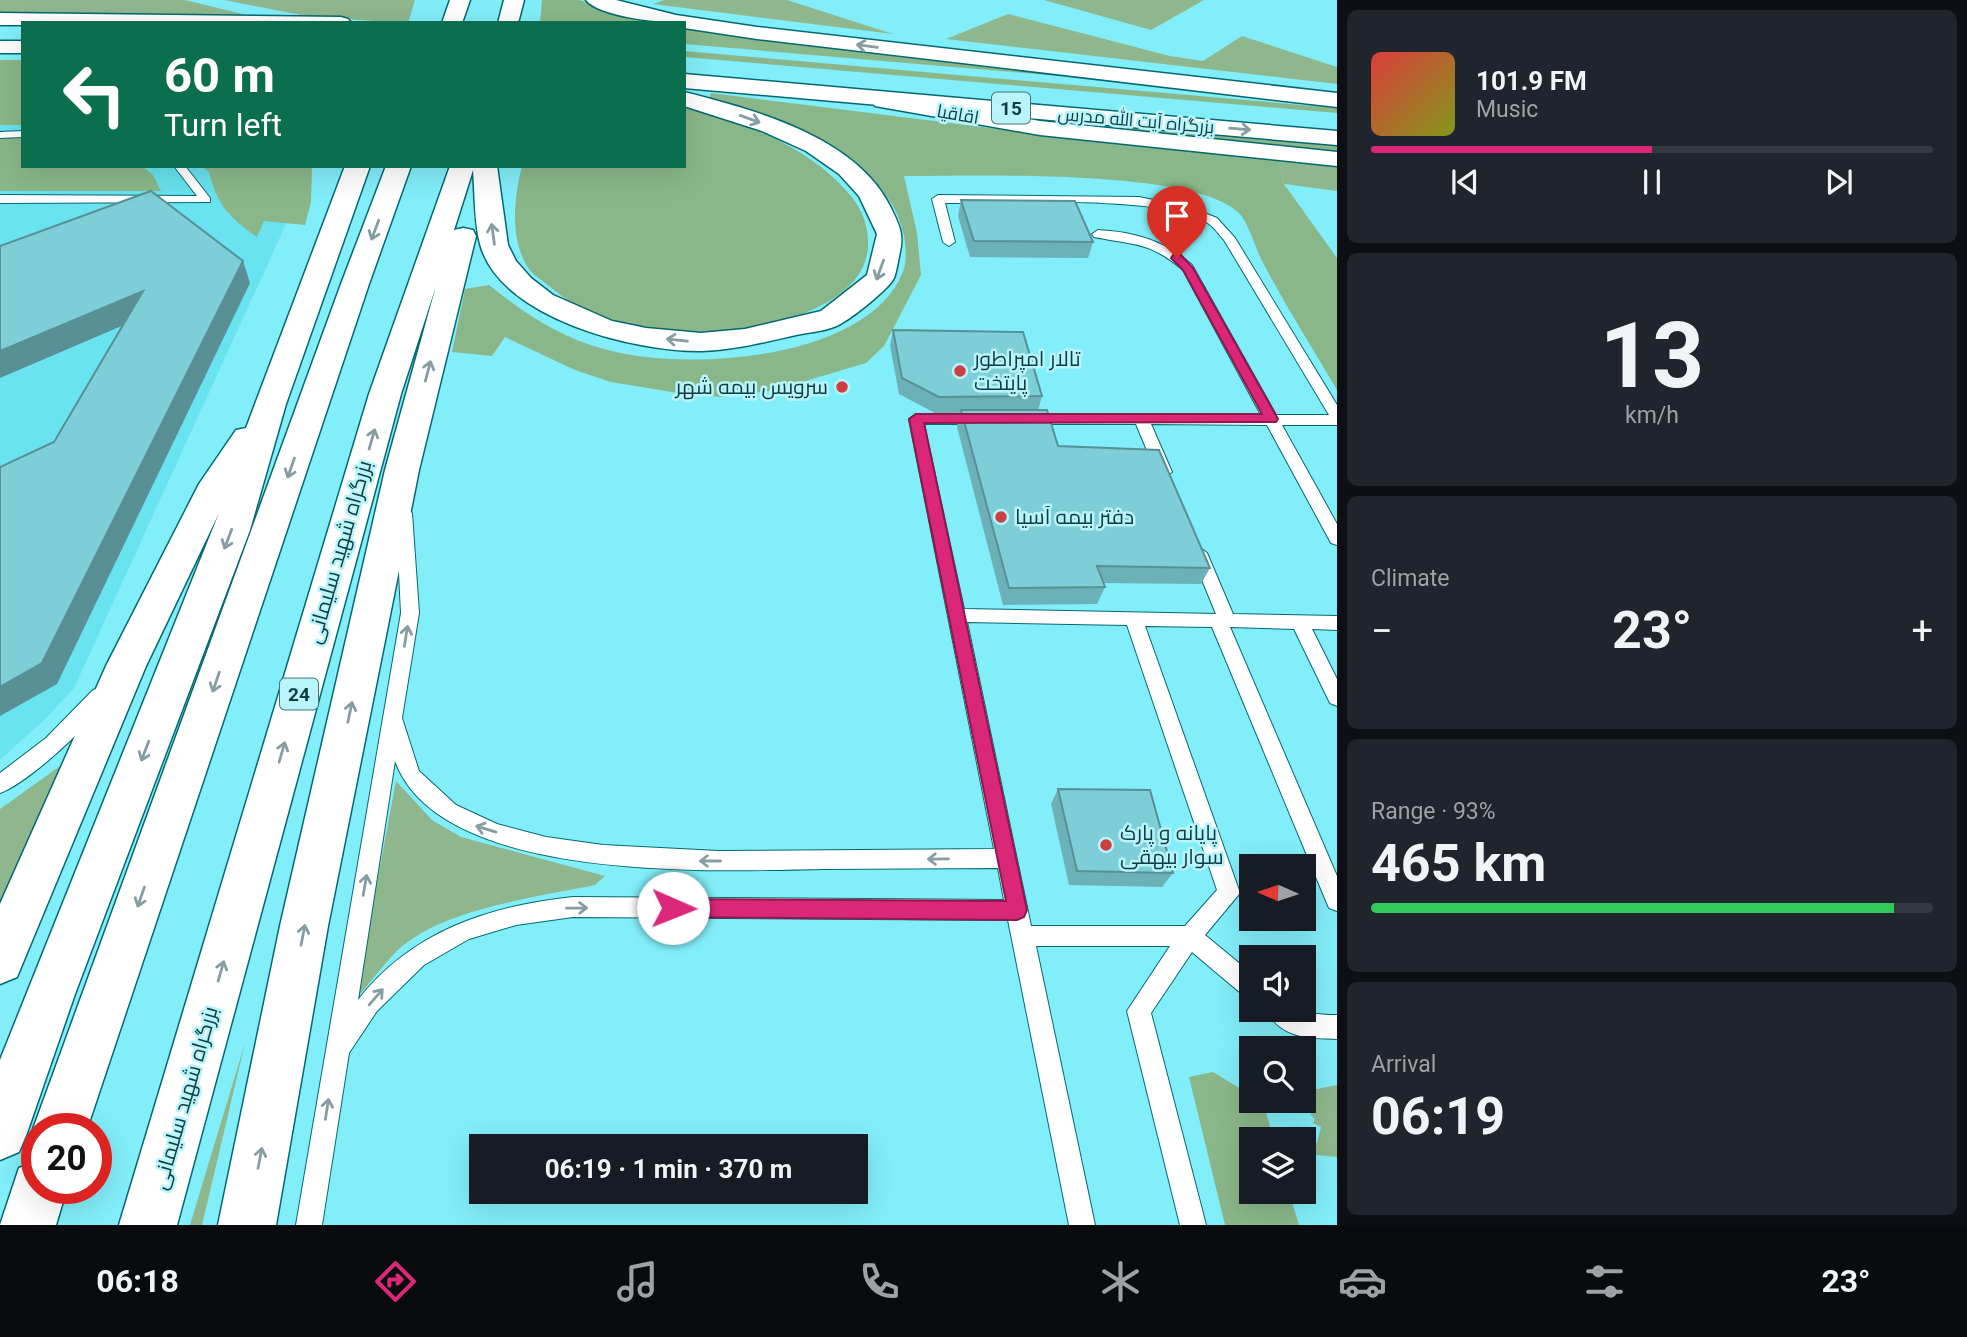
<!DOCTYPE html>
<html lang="en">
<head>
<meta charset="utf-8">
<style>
  :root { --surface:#171b24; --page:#20242c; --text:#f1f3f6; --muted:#9ea1a6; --line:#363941; --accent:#db2777 }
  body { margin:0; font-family:Roboto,Cairo,sans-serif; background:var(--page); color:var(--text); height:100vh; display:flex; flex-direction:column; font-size:26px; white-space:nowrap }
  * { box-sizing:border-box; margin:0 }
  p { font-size:23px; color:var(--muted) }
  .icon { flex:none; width:38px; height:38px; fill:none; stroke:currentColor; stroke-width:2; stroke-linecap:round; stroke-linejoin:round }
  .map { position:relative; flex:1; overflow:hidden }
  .panel { display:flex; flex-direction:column; gap:10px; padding:10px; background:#0d0f14; width:630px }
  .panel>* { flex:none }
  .hud { position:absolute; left:21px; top:21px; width:665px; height:147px; border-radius:0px; box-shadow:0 7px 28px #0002; background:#0b6e4f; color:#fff; overflow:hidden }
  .needle { width:46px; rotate:273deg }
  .tools { position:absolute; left:1239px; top:854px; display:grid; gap:14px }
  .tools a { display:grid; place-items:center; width:77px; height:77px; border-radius:0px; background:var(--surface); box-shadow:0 7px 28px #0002; font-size:35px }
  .speed { position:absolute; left:21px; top:1113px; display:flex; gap:14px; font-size:35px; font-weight:700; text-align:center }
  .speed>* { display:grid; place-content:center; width:91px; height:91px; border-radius:50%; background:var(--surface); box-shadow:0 7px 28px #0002; line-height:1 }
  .speed .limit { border:10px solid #d22; background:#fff; color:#111 }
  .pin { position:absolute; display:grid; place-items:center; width:60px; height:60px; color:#fff; margin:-72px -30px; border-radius:50% 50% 50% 0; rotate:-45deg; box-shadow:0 0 7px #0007 }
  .pin .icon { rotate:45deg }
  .me { position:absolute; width:77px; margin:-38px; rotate:91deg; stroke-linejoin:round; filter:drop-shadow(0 0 5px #0008) }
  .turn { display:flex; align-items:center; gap:24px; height:147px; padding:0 28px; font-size:32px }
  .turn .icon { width:91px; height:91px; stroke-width:2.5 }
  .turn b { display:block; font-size:49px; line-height:60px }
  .big { font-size:52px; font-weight:700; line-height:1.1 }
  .panel .card { flex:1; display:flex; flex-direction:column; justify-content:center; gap:10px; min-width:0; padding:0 24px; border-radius:10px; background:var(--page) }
  .panel .dial { align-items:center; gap:0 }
  .dial b { font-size:91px; line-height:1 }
  .song { display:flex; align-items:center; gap:21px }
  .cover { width:84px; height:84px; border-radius:10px; background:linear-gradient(135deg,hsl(0 70% 55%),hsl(70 70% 35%)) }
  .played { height:7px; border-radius:4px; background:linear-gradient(90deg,var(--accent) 50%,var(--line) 50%) }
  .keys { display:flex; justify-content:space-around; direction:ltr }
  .heat { display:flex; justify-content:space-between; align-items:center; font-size:38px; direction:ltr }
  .charge { height:10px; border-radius:5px; background:linear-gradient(90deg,#34c759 93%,var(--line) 0) }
  .trip { position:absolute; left:469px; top:1134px; width:399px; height:70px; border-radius:0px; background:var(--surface); box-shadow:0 7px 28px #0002; font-weight:700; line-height:70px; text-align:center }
  .dock { display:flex; height:112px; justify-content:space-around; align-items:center; background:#090b0e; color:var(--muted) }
  .dock .icon { width:49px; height:49px }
  .dock .on { color:var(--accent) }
  .dock b { font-size:32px; color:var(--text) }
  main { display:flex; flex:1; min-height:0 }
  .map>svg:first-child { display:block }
  .built { fill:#68e3ef }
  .green { fill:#8fb78e }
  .forest { fill:#8ab789 }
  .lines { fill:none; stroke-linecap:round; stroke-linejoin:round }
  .lane-casing { stroke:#026971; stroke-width:2 }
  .secondary-casing { stroke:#026971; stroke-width:3 }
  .highway-casing { stroke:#026971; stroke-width:3 }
  .lane { fill:#fff; fill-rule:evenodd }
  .secondary { fill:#fff; fill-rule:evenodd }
  .highway { fill:#fff; fill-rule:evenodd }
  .wall { fill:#6cb1b8 }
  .shaded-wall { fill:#589096 }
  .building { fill:#7dced6; stroke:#589096; stroke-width:2 }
  .oneway { stroke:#869ea1 }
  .route { fill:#db2777; stroke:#8e194d; stroke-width:2 }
  .poi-dot { fill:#ce3f40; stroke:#b8f4fa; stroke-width:2.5 }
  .labels { text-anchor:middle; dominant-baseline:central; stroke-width:5; stroke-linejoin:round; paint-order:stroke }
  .far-street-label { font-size:18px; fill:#0e3e43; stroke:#b8f4fa }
  .shield { fill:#b8f4fa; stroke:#41757a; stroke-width:2 }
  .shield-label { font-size:19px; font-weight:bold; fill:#0e3e43 }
  .poi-label { font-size:21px; fill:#0e3e43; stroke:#b8f4fa; text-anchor:start }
  .street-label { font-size:21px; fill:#0e3e43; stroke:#b8f4fa }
</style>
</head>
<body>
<main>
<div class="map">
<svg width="1337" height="1225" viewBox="0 0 1337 1225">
  <rect width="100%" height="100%" fill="#82eef9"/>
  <polygon class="built" points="0,89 23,90 23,166 288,166 289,181 286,224 74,688 46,718 0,760"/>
  <g class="green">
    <polygon points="0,0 185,0 255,17 108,13 0,15"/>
    <polygon points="224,0 415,0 408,23 311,17"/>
    <polygon points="664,0 787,0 893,34 653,4"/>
    <polygon points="1044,0 1204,0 1151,30"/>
    <polygon points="1008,14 1170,56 1203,61 1242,36 1337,67 1337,84 946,39"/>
    <polygon points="1278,158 1337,163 1337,191 1284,184"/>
    <polygon points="63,764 0,905 0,809"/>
    <path d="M396 781 432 820 461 837 605 876 595 885C537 897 440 909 397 951 382 966 369 984 355 1000Z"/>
    <polygon points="245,1043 202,1225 190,1225"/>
    <polygon points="1337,1085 1337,1157 1316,1155 1308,1151 1311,1147 1307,1142 1317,1143 1321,1127 1313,1123 1315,1119 1310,1114 1315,1112 1309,1102 1304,1099 1307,1091"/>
  </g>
  <g class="forest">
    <polygon points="542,0 579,0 656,23 540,23"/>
    <polygon points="684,28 728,35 1059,73 1059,76 684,44"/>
    <polygon points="684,51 1337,108 1337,113 684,57"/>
    <rect x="0" y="60" width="23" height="65"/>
    <path d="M711 93 1031 133 1278 158 1284 184 1337 258V390C1312 347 1285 305 1262 261 1255 247 1249 224 1239 213 1194 168 971 176 904 176L917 233 921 275 884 346 866 363 775 390 722 397 684 394 611 382 575 370 505 337 492 356 452 352 465 289 489 285C524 313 559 337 604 349 682 372 867 362 903 272 907 261 906 247 904 236 891 159 774 117 709 98Z"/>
    <path d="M684 107C742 121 811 147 850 195 863 210 869 228 868 248 863 310 758 331 708 333 654 335 590 322 549 286 543 281 533 275 529 269 509 239 514 198 522 166H684Z"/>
    <polygon points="1034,118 1337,146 1337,153 1036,123"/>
    <polygon points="23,137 23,166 142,166 153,175 161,191 0,191 0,138"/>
    <path d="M201 166H312L311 202 305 225 264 221 257 237C230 218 217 205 209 172Z"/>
    <polygon points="1213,1072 1251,1095 1251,1101 1263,1103 1274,1139 1251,1139 1251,1192 1289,1192 1299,1225 1225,1225 1189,1077"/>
  </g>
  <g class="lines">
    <g class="lane-casing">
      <g id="lane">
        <polygon points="23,131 23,137 0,138 0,132"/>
        <polygon points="174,166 185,166 210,198 210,202 0,203 0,195 197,196"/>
        <path d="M938 195 1139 197 1192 208 1217 218 1235 238 1337 405V425H1282L1337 524V545L1331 543 1267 425 1151 424 1172 472 1164 477 1156 472 1136 424H1028L1021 419 1028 414 1261 415 1183 270C1149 241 1133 245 1094 237L1092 234 1098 230C1135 232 1165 241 1192 265L1276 415H1329L1224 240C1219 235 1215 228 1209 224 1169 194 1001 203 945 203L955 242 949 246 943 242 932 199Z"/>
        <path d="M916 414H982L989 419 982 424H924L964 609 1216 614 1191 553 1199 547 1207 553 1233 614 1337 616V630L1312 629 1337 679V706L1330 703 1294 629 1230 627 1337 876V911L1329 908 1326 901 1212 627 1145 626 1240 893 1205 935 1251 973V998L1243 995 1192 952 1151 1013 1206 1225H1180L1127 1011 1170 946H1036L1095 1225H1069L1008 920 573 917 516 925 469 939 424 965 377 1011 349 1053 322 1225H296L401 613 396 513 398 509 404 507 412 513 419 613 402 718 419 771 456 805 497 824 546 837 603 845 718 851 994 849 909 419ZM967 622 1127 625 1217 890 1185 926H1031ZM395 761C440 884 715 871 822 869 881 869 939 868 998 868L1004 900 573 897C489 906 412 931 358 1000Z"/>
        <path d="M100 688 107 690 109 695C96 721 28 783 0 793V773L46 738 93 690Z"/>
        <path d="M1267 1010C1292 1009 1312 1015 1337 1015V1039C1310 1038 1280 1039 1267 1010Z"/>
      </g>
    </g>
    <g class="secondary-casing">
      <polygon id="secondary" points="883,94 1040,121 1337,152 1337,166 1040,135 875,106 872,101 875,96"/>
    </g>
    <g class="highway-casing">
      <g id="highway">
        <polygon points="450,0 470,0 462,23 442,23"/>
        <polygon points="504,0 524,0 518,23 498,23"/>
        <path d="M586 0H616L676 15 757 27 1337 93V107L757 39 684 28V23C663 23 599 17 586 0Z"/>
        <polygon points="0,13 341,17 348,19 351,23 23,23 23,25 0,25"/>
        <rect x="0" y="41" width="23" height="12"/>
        <polygon points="684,74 1337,131 1337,145 684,88"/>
        <path d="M684 92C755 110 857 137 891 208 899 225 904 233 900 252 898 260 897 270 894 278 890 288 853 317 842 323 830 331 810 332 796 335 765 342 734 350 702 351 636 352 500 319 480 244 474 221 475 194 473 170L454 230 463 228 473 230 476 236 419 470 328 926 276 1225H218L280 926 385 470 436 286 401 394 177 1225H119L369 394 450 166H497L508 245 516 261 531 278 553 295 612 321 646 328 701 333 745 329 821 311 867 275 877 234 859 196 839 174 806 151 762 131 684 106Z"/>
        <polygon points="345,166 370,166 286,404 250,530 75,994 27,1133 19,1152 0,1160 0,1060 219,513 146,666 17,977 0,984 0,904 106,666 199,484 236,430 246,428"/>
        <polygon points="386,166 411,166 369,284 87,1129 37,1129 37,1138 33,1129 341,284"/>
        <polygon points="37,1161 37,1188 67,1188 56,1225 0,1225 19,1168"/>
      </g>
    </g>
    <use href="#lane" class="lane"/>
    <use href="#secondary" class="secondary"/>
    <use href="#highway" class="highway"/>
  </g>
  <g class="wall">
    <polygon points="961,200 1093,242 1088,258 970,257 958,216"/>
    <polygon points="893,330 1042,396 1038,410 1058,446 1210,568 1201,584 1103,583 1105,587 1097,604 1003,605 957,427 960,413 935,413 899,394 890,346"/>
    <polygon points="1058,789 1173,873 1162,887 1069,885 1051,804"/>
  </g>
  <g class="shaded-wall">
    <polygon points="243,261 250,283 57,684 0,716 0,687"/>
    <polygon points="143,291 152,313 0,378 0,351"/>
  </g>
  <g class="building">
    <polygon points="151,191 243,261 42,663 0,687 0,467 54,442 143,291 0,351 0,246"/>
    <polygon points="961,200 1075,201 1093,242 974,241"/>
    <polygon points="893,330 1023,332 1042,396 939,397 902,378"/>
    <polygon points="961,410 1047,410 1058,446 1159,450 1210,568 1097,566 1105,587 1009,588"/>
    <polygon points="1058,789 1150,790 1173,873 1077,871"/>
  </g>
  <defs><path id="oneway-shaft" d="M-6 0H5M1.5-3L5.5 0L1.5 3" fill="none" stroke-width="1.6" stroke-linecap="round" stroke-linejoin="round" transform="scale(1.75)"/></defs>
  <g class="oneway">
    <use href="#oneway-shaft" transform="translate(867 46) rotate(-173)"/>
    <use href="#oneway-shaft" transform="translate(750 119) rotate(20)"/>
    <use href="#oneway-shaft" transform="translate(1240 129) rotate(5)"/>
    <use href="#oneway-shaft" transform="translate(375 230) rotate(111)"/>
    <use href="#oneway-shaft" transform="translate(493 234) rotate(-98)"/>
    <use href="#oneway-shaft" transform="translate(880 270) rotate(110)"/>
    <use href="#oneway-shaft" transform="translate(677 340) rotate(-174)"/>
    <use href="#oneway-shaft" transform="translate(428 371) rotate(-75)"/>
    <use href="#oneway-shaft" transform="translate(372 439) rotate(-74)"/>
    <use href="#oneway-shaft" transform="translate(291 468) rotate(109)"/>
    <use href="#oneway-shaft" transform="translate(228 539) rotate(111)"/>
    <use href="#oneway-shaft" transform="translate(406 636) rotate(-81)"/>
    <use href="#oneway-shaft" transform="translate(216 682) rotate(109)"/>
    <use href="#oneway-shaft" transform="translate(350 712) rotate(-78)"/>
    <use href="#oneway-shaft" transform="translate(145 751) rotate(111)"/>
    <use href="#oneway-shaft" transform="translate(282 752) rotate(-74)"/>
    <use href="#oneway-shaft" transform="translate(486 829) rotate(-163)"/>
    <use href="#oneway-shaft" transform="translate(938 859) rotate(179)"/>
    <use href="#oneway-shaft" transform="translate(710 861) rotate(180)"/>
    <use href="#oneway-shaft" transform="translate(365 885) rotate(-80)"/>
    <use href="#oneway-shaft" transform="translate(141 897) rotate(109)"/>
    <use href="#oneway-shaft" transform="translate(577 908) rotate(-1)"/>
    <use href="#oneway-shaft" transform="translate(303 935) rotate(-79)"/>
    <use href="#oneway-shaft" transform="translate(221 971) rotate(-74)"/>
    <use href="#oneway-shaft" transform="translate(376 997) rotate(-49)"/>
    <use href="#oneway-shaft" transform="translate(327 1109) rotate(-81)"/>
    <use href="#oneway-shaft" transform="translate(260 1158) rotate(-79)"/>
  </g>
  <polygon class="route" points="1173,255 1181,255 1193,268 1278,419 1276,422 924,423 1027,910 1024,917 1017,920 673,917 666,915 663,908 666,902 673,899 1006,901 909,419 916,414 1262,414 1183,270 1171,258"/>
  <g class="poi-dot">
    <circle cx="960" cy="371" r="7"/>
    <circle cx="842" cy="387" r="7"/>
    <circle cx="1001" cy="517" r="7"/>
    <circle cx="1106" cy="845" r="7"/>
  </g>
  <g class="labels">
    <g class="far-street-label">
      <text transform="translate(958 114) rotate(10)">اقاقیا</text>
      <text transform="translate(1136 120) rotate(5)">بزرگراه آیت الله مدرس</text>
    </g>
    <g class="shield">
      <rect x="992" y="92.5" width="38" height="31" rx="5"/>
      <rect x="280" y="678.5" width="38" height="31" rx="5"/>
    </g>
    <g class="shield-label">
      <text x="1011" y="108">15</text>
      <text x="299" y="694">24</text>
    </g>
    <g class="poi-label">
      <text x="974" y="359">تالار امپراطور<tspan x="974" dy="24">پایتخت</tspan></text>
      <text x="828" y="387" text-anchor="end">سرویس بیمه شهر</text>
      <text x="1015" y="517">دفتر بیمه آسیا</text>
      <text x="1120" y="833">پایانه و پارک<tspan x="1120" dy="24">سوار بیهقی</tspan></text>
    </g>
    <g class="street-label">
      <text transform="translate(339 552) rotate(-74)">بزرگراه شهید سلیمانی</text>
      <text transform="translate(185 1098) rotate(-74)">بزرگراه شهید سلیمانی</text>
    </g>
  </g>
</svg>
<div class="tools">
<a><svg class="needle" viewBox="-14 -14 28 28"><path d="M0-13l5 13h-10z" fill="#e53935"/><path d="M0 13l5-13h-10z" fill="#9ea1a6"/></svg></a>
<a><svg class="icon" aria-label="sound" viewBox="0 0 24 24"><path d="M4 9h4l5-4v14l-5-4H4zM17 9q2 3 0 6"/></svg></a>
<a><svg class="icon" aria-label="search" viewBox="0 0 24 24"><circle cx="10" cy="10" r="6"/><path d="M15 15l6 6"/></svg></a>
<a><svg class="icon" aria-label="layers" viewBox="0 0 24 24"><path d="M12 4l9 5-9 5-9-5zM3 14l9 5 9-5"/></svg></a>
</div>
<div class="speed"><div class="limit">20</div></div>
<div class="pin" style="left:1177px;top:258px;background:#d93025"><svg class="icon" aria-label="arrive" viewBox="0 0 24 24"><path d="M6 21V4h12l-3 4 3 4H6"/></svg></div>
<svg class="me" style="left:673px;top:908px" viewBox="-20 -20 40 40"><circle r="19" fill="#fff"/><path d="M0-13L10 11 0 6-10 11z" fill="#db2777"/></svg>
<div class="trip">06:19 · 1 min · 370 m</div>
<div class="hud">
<div class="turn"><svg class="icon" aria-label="left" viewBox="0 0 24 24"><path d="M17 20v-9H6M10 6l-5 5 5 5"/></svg><div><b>60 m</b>Turn left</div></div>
</div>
</div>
<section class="panel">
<div class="card">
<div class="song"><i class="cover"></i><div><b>101.9 FM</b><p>Music</p></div></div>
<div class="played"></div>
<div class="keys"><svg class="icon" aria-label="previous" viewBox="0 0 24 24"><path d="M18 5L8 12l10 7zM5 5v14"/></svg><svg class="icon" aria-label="pause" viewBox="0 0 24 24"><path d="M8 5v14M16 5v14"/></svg><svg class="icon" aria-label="next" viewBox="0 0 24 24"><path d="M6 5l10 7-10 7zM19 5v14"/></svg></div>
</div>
<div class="card dial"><b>13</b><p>km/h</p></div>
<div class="card"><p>Climate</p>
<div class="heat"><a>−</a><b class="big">23°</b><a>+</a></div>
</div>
<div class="card"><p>Range · 93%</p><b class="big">465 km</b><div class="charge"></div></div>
<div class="card"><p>Arrival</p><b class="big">06:19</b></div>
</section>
</main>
<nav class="dock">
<b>06:18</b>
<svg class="icon on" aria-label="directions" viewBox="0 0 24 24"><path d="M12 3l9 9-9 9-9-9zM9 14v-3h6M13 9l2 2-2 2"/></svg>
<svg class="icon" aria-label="music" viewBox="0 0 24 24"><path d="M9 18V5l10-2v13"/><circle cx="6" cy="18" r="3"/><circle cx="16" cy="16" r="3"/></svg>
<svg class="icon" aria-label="phone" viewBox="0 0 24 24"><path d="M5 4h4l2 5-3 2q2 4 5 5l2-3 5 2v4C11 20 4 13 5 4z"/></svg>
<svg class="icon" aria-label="climate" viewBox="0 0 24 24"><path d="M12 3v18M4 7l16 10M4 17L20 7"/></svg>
<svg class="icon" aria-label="car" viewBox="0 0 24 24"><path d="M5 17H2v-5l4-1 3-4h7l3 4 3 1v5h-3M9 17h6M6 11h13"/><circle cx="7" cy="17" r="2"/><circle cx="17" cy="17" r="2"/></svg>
<svg class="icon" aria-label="filters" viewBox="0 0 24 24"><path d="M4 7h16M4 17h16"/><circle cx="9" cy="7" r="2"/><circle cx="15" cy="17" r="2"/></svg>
<b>23°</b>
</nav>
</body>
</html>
